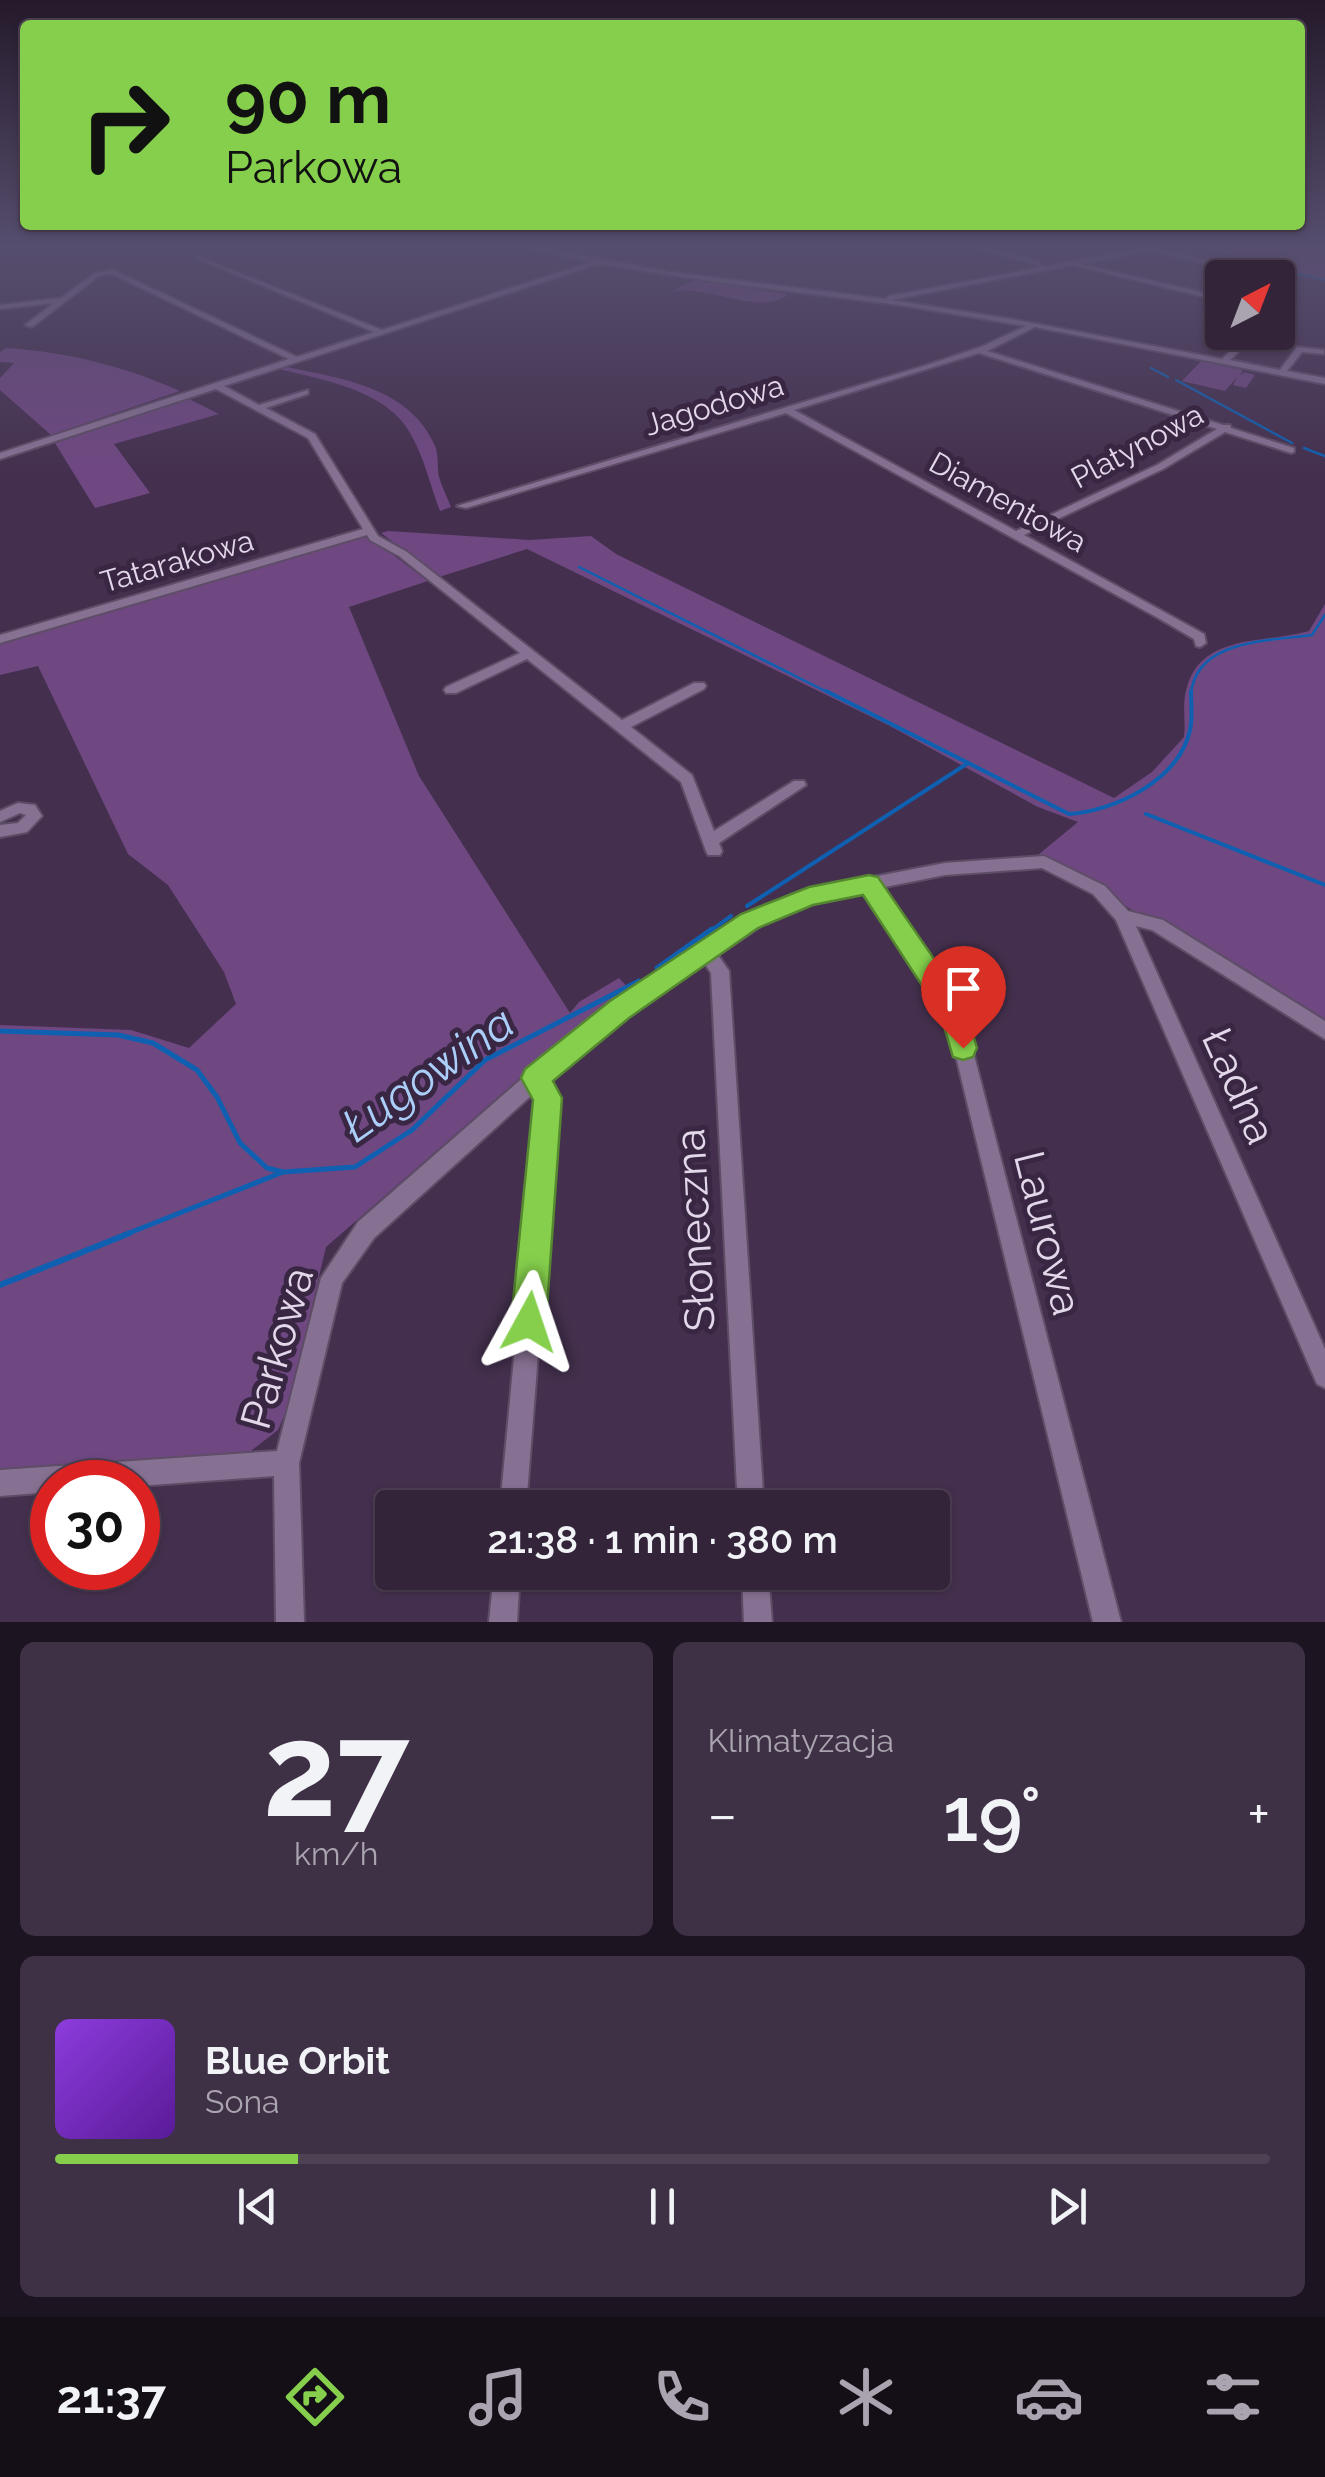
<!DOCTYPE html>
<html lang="pl">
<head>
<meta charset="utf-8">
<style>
  :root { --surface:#33243a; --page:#3e3045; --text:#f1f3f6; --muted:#a9a4af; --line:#4e4154; --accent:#85cf4c }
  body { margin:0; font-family:Raleway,sans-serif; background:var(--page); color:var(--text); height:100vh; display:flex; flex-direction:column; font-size:38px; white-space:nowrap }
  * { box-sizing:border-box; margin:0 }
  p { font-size:32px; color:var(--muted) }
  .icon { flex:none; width:55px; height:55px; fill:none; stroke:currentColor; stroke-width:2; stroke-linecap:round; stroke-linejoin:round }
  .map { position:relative; height:1622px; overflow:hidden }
  .side { display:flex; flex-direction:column; gap:20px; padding:20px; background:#1c1420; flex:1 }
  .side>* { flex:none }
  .top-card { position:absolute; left:20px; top:20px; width:1285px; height:210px; border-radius:10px; box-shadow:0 2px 8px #0004,0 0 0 2px var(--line); background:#85cf4c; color:#111; overflow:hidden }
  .needle { width:65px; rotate:42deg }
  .tools { position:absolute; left:1205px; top:260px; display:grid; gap:20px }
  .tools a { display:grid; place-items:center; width:90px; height:90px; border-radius:10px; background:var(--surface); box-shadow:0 2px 8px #0004,0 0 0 2px var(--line); font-size:50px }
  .speed { position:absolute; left:30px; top:1460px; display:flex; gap:20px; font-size:50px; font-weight:700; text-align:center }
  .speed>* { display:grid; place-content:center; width:130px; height:130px; border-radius:50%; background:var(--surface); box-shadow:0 2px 8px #0004,0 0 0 2px var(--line); line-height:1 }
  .speed .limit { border:15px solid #d22; background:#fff; color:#111 }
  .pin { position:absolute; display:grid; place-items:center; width:85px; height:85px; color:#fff; margin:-102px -42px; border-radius:50% 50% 50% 0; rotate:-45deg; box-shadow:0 0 10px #0007 }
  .pin .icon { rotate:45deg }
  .me { position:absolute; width:110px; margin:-55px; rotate:5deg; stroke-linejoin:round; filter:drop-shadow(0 0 8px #0008) }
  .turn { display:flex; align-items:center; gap:35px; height:210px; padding:0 40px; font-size:45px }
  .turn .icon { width:130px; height:130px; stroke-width:2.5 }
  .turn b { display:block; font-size:70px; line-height:85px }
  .big { font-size:75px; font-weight:600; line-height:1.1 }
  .side .tile { flex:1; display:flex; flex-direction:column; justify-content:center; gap:15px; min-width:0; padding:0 35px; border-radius:15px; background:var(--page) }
  .side .dial { align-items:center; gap:0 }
  .dial b { font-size:130px; line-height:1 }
  .song { display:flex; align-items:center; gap:30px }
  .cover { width:120px; height:120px; border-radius:15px; background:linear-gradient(135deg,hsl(270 70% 55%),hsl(270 70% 35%)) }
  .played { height:10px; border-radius:5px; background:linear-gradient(90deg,var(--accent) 20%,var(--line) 20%) }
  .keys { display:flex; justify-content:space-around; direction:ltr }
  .heat { display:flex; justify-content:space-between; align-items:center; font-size:55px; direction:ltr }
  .side .tiles { flex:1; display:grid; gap:20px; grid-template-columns:1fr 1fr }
  .tile:last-child { grid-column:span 2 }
  .trip { position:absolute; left:375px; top:1490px; width:575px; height:100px; border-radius:10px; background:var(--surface); box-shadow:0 2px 8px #0004,0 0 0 2px var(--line); font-weight:600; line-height:100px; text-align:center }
  .tabs { display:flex; height:160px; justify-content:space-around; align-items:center; background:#140e17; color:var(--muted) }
  .tabs .icon { width:70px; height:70px }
  .tabs .on { color:var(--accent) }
  .tabs b { font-size:45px; color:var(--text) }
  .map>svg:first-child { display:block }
  .green { fill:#6f4882 }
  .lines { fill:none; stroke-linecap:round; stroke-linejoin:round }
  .stream-far3 { stroke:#0f60b1; stroke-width:2.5 }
  .stream-far2 { stroke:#0f60b1; stroke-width:4 }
  .stream-far1 { stroke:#0f60b1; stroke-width:5 }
  .stream { stroke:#0f60b1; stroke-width:6 }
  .minor-casing { stroke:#5e4d66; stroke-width:4 }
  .minor { fill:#877193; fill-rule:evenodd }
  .route { fill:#85cf4c; stroke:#568731; stroke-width:2.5 }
  .labels { text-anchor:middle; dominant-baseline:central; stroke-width:10; stroke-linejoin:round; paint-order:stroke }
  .far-street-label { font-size:30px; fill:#e3d7ea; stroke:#392643 }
  .near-street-label { font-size:42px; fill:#e3d7ea; stroke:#392643 }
  .near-water-label { font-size:45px; font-style:italic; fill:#abcef9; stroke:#392643 }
</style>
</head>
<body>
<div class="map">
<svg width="1325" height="1622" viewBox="0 0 1325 1622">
  <rect width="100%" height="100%" fill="#44304e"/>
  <g class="green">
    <polygon points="1196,247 1325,247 1325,279 1214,251"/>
    <path d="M693 280 788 294C761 318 706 283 671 292Z"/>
    <path d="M6 348C68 352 124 366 180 391L51 435 0 390V378L14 363 0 362V352Z"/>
    <polygon points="1201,361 1243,370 1240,376 1244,372 1255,375 1246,388 1233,385 1237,377 1225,391 1182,381"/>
    <path d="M286 367C340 378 410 387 435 446 439 455 437 467 439 477 442 487 447 497 451 507L440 511C429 482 421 443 400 419 370 387 319 379 279 369Z"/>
    <polygon points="189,399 219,414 114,444 150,493 95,508 55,443"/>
    <path d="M388 531 530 540 591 536 616 554 1114 798 1152 772 1184 737C1186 722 1182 705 1186 691 1199 633 1263 644 1309 631L1325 604V1022L1122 904 1071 870 1038 855 1078 822 1038 807 890 726 527 549 439 577 381 533Z"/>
    <polygon points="368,536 428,581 349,607 419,776 570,1013 579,1002 619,978 631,991 583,1023 326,1247 288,1407 278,1430 247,1454 0,1474 0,1025 131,1030 189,1048 236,1004 224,972 168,885 128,854 38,666 0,675 0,643"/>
  </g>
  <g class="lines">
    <g class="stream-far3">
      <polyline points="1138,247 1142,248"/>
      <polyline points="1149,249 1220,268"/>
      <polyline points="1230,270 1257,278"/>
      <polyline points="1278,278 1299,274 1325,280"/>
      <polyline points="1151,368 1168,377"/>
      <polyline points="1176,380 1292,443"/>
      <polyline points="1304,448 1325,456"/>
      <polyline points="579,567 831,694"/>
      <path d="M1191 694C1196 639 1270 641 1312 635L1325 615"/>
    </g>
    <g class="stream-far2">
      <path d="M826 691 1069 814C1115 811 1179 780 1190 730 1193 718 1191 704 1191 691"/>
      <polyline points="1146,814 1325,885"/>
      <polyline points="747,906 968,763"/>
      <polyline points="709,932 731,916"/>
    </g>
    <g class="stream-far1">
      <polyline points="657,968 712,929"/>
      <polyline points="0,1031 118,1035 153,1043 197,1070 217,1097 240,1143 267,1168 283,1172 355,1167 412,1130 485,1060 639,981"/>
      <polyline points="124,1235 283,1172"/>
    </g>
    <polyline class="stream" points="0,1285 130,1233"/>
    <g class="minor-casing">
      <g id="minor">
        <path d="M527 247H536L670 272 886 299 889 296 1038 268 1035 264 975 247H984L1039 262 1044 267 1150 247H1163L1161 249 1247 272 1244 274 1153 250 1080 264 1222 297V301L1073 265 891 300 1011 319 1222 359 1250 332H1258L1230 360 1280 370 1297 347 1324 350V354L1302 352 1287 371 1325 378V384L1035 327 987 351 1223 425H1230L1231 428 1294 448V452L1291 453 1225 432 1163 469 1024 535 1204 634 1206 643 1200 647 1196 646 1194 639 1160 619 786 413 466 508 457 506 927 365 981 347 1026 326 906 306 717 282 598 264 224 386 259 405 308 390V394L266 408 315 434 378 536 407 552 622 720 694 683H704L706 686 704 689 631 727 692 775 714 831 794 781H804L806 785 719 843 722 851 720 855H708L706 851 681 782 527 659 456 693H446L444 690 446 687 520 653 399 556 370 540 367 535 0 643V635L363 529 308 438 216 389 0 459V453L289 359 112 274 99 276 32 327 25 325 54 303 0 309V305L61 298 95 273 113 270 297 357 374 332 196 258V256L382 330 591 262ZM979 353 1217 429 1157 465 1016 531 794 410Z"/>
        <polygon points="18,803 35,805 42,816 27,832 0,837 0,825 18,823 26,815 20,813 0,822 0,811"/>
        <polygon points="1044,856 1105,886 1128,911 1163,920 1325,1021 1325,1039 1152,930 1136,926 1325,1349 1325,1388 1317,1384 1116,920 1093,894 1042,868 945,875 880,888 962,1009 1121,1622 1093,1622 945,1011 865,891 831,897 777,915 718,955 729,971 764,1508 738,1508 711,973 705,964 596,1038 548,1081 558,1098 526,1508 500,1508 538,1100 534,1093 374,1238 342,1283 299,1463 304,1622 276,1622 274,1476 138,1486 138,1482 52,1482 52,1492 0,1496 0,1470 277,1451 321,1278 358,1222 582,1026 765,905 831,885 945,863"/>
        <polygon points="494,1572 520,1572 517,1622 489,1622"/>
        <polygon points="742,1572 768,1572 772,1622 744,1622"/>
      </g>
    </g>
    <use href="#minor" class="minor"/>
  </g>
  <linearGradient id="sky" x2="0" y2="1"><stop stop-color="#251a2b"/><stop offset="0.52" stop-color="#564e6e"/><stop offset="1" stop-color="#564e6e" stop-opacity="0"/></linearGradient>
  <rect width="1325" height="474" fill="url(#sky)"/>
  <polygon class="route" points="869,875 878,877 963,1001 977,1048 973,1057 963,1060 953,1057 940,1013 863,895 813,905 758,928 629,1018 553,1081 562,1098 546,1322 541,1334 529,1339 517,1334 511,1322 533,1100 521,1078 525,1069 610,1001 741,914 809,887"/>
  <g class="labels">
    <g class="far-street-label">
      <text transform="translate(714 405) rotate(-17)">Jagodowa</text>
      <text transform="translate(1137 446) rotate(-28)">Platynowa</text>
      <text transform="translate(1008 502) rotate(29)">Diamentowa</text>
      <text transform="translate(177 561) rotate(-16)">Tatarakowa</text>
    </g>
    <g class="near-street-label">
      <text transform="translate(1239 1086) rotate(66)">Ładna</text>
      <text transform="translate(695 1230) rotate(-93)">Słoneczna</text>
      <text transform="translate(1048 1233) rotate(76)">Laurowa</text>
      <text transform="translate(277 1348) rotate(-74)">Parkowa</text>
    </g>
    <g class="near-water-label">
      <text transform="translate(428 1074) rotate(-35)">Ługowina</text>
    </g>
  </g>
</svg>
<div class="tools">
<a><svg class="needle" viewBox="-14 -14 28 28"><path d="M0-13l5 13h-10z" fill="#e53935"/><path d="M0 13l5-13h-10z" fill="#a9a4af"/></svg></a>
</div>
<div class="speed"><div class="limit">30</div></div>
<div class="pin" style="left:963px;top:1048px;background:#d93025"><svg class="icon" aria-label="arrive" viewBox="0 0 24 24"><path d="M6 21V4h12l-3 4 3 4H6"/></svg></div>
<svg class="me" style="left:529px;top:1322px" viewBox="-20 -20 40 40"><path d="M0-17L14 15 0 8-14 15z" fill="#85cf4c" stroke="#fff" stroke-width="4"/></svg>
<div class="trip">21:38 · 1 min · 380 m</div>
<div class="top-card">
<div class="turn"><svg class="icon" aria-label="right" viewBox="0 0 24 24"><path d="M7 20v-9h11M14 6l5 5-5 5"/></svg><div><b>90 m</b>Parkowa</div></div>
</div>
</div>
<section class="side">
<div class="tiles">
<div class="tile dial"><b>27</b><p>km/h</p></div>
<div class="tile"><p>Klimatyzacja</p>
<div class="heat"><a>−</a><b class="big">19°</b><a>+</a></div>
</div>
<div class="tile">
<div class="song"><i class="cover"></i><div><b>Blue Orbit</b><p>Sona</p></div></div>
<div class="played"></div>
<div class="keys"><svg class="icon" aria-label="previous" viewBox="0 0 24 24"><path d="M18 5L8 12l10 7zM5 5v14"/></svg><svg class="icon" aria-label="pause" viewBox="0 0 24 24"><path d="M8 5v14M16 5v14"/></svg><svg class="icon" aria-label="next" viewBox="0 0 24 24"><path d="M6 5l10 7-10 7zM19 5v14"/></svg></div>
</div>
</div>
</section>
<nav class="tabs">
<b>21:37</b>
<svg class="icon on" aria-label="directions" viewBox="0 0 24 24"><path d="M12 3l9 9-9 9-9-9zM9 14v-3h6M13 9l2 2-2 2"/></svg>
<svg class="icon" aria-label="music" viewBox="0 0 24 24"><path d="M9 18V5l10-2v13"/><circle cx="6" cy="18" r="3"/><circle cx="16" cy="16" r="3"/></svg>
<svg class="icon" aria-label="phone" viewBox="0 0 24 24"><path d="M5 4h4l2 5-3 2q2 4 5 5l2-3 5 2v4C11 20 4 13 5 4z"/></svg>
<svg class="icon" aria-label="climate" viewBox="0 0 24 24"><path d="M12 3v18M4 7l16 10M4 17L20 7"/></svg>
<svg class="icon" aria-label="car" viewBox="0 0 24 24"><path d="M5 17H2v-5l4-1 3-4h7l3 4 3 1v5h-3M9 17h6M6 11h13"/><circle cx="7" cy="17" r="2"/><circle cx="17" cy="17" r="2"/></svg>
<svg class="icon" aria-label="filters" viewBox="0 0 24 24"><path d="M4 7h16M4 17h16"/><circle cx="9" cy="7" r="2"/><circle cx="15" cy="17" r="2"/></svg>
</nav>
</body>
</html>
